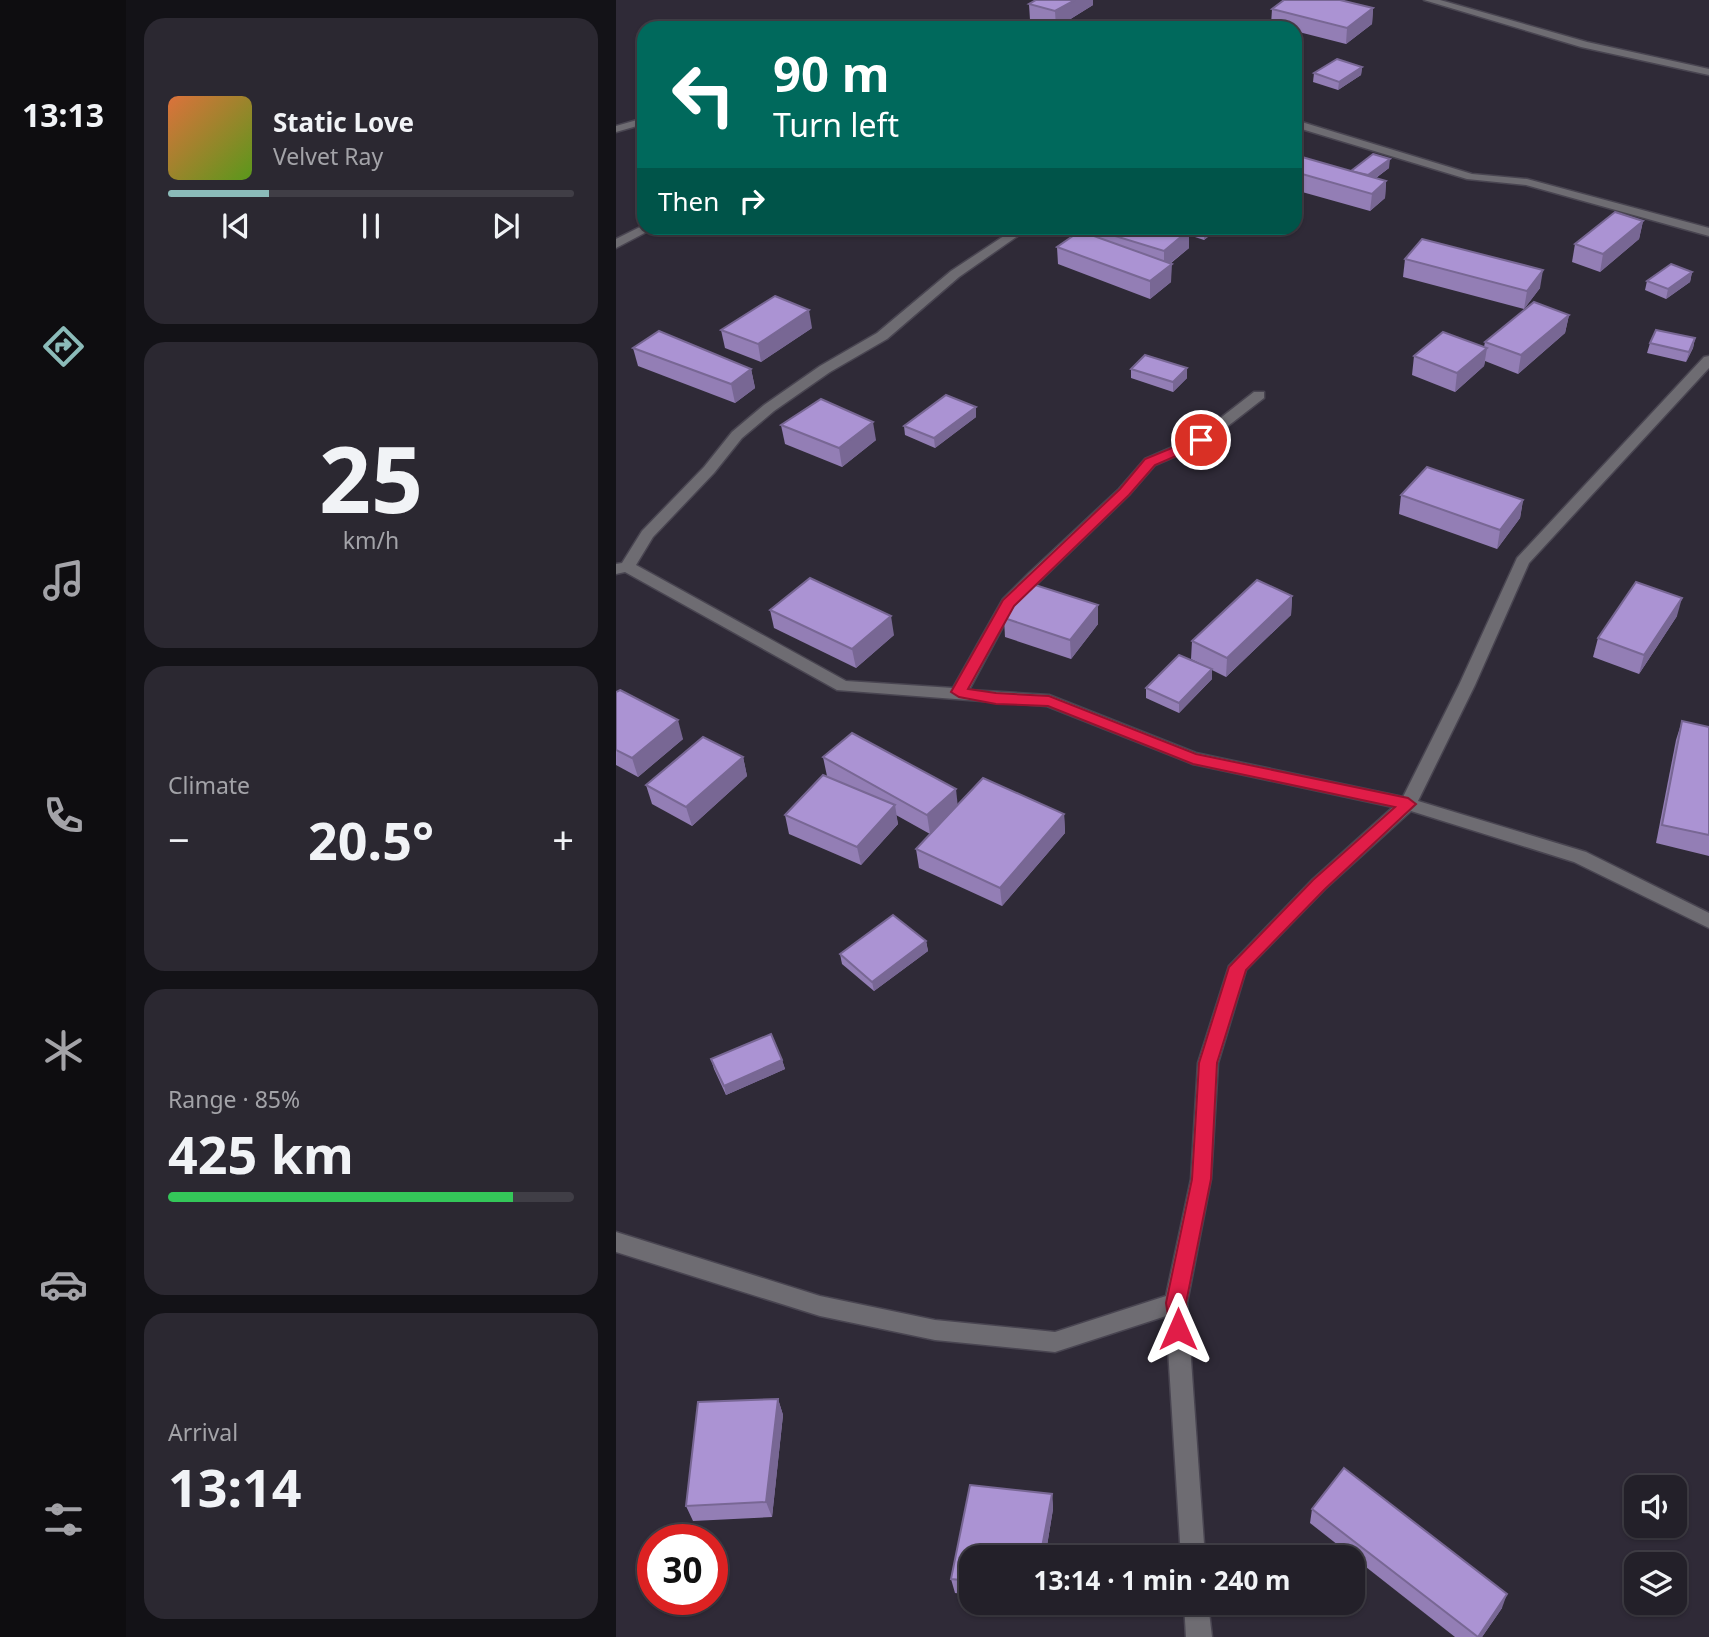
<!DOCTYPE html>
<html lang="en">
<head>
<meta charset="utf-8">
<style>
  :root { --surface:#232029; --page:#2b2831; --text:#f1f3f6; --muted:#a3a3a8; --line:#403e46; --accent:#8bbbb9 }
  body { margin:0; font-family:"Noto Sans",sans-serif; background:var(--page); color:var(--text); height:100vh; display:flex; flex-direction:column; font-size:26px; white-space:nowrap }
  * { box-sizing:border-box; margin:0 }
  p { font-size:23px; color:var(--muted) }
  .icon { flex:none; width:38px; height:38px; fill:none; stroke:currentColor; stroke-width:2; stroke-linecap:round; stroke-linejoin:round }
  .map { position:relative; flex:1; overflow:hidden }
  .details { display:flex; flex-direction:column; gap:18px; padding:18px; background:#131217; width:490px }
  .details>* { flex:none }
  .hud { position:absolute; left:21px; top:21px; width:665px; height:214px; border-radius:21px; box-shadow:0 2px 5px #0004,0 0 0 2px var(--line); background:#00695c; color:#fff; overflow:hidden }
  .fabs { position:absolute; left:1008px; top:1475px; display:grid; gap:14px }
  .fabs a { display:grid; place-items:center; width:63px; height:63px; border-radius:14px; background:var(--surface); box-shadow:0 2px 5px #0004,0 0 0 2px var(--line); font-size:35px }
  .speed { position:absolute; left:21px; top:1524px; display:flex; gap:14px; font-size:35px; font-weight:700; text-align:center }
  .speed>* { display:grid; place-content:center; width:91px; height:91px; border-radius:50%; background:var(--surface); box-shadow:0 2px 5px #0004,0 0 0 2px var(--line); line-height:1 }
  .speed .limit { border:10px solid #d22; background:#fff; color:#111 }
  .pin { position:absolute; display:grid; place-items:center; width:60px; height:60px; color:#fff; margin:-30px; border:4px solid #fff; border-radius:50%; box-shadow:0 2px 7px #0007 }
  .me { position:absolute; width:77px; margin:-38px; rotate:0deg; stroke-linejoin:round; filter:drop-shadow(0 0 5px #0008) }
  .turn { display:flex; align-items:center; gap:24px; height:147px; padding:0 21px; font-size:32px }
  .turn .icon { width:91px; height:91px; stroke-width:2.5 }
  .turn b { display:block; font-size:49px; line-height:60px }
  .then { display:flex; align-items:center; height:66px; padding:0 21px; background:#0003; gap:14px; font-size:26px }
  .big { font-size:52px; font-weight:700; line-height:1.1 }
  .details .widget { flex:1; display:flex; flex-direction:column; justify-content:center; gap:10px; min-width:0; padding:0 24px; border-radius:21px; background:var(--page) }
  .details .dial { align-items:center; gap:0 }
  .dial b { font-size:91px; line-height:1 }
  .song { display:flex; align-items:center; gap:21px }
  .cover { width:84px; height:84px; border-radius:10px; background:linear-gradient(135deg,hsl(20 70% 55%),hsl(90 70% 35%)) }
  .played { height:7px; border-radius:4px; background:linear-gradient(90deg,var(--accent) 25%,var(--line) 25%) }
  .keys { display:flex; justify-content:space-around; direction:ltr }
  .heat { display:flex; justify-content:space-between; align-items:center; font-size:38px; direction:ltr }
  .charge { height:10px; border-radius:5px; background:linear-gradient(90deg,#34c759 85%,var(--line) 0) }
  .trip { position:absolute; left:343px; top:1545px; width:406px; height:70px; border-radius:21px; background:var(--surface); box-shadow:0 2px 5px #0004,0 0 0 2px var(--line); font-weight:700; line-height:70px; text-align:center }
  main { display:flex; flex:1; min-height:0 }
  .tabs { display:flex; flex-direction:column; width:126px; justify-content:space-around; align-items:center; background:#0e0d10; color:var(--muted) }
  .tabs .icon { width:49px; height:49px }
  .tabs .current { color:var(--accent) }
  .tabs b { font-size:32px; color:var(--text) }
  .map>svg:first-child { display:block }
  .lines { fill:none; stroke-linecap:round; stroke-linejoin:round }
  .minor-casing { stroke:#494551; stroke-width:3 }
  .minor { fill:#6e6c72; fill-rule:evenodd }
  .wall { fill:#937eb5 }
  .shaded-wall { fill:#786794 }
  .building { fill:#ab93d3; stroke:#786794; stroke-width:2 }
  .route { fill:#e11d48; stroke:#92132f; stroke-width:2 }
</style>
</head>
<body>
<main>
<nav class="tabs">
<b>13:13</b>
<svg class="icon current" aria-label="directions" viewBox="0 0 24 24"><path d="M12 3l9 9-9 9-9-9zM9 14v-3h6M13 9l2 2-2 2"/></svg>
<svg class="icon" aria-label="music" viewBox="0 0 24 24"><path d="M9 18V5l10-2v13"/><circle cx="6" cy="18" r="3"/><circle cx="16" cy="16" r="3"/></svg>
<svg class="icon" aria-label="phone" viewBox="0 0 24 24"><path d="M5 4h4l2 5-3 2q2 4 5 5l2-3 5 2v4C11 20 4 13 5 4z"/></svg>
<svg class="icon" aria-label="climate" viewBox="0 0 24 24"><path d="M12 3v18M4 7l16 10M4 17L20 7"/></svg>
<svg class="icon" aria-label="car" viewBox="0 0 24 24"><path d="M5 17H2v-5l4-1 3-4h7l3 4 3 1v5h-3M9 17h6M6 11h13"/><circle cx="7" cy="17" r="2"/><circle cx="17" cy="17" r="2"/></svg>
<svg class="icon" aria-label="filters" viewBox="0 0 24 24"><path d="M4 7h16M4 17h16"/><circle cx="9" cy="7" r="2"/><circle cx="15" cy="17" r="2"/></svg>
</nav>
<section class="details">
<div class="widget">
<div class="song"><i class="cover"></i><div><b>Static Love</b><p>Velvet Ray</p></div></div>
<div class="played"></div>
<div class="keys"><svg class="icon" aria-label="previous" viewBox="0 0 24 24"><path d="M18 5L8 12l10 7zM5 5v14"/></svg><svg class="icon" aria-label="pause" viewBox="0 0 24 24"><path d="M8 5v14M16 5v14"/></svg><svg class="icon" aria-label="next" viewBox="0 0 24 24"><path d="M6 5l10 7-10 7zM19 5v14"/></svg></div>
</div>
<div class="widget dial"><b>25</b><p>km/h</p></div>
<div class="widget"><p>Climate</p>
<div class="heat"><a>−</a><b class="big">20.5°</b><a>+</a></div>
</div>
<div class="widget"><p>Range · 85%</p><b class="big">425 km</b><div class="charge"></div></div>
<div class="widget"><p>Arrival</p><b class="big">13:14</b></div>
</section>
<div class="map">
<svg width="1093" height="1637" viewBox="0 0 1093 1637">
  <rect width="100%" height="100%" fill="#2f2a37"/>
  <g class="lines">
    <g class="minor-casing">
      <g id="minor">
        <polygon points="808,0 824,0 971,42 1093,69 1093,75 965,47"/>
        <polygon points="28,118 28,124 0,132 0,126"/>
        <polygon points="679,120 856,174 911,179 1093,228 1093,236 910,185 851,179 679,127"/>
        <polygon points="28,225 38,228 0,248 0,239"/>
        <polygon points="400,228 413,228 343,277 271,339 214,372 158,411 126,438 98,473 37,537 20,565 230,681 337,688 387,599 413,573 503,489 529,459 580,437 638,392 648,392 648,398 590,443 539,465 513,495 398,606 353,690 433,695 580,753 787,797 843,685 901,558 1088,357 1093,356 1093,368 913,563 859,685 802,801 970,852 1093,913 1093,928 958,862 795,811 709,889 630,970 602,1063 595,1179 571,1303 589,1558 565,1558 550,1316 439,1352 319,1340 204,1316 0,1252 0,1232 204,1296 319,1320 439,1332 550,1296 575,1179 582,1063 613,966 697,879 777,807 577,764 431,706 221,690 9,572 0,574 0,564 6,563 26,531 88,467 116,432 148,405 204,366 261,333 335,271"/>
        <polygon points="568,1603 592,1603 596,1637 570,1637"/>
      </g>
    </g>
    <use href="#minor" class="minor"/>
  </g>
  <g class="wall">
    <polygon points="413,4 477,5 440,28 414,20"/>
    <polygon points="757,8 756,24 730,44 679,31 679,28 668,28 655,25 656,9"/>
    <polygon points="746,67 745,75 722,90 697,82 698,73"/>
    <polygon points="679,155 735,171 773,168 760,178 770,181 769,198 754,211 679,190"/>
    <polygon points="1027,221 1023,239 984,272 956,262 959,244"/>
    <polygon points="470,228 603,228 588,240 573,235 573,248 554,264 555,282 534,299 442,264 441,247 471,233"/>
    <polygon points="789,259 924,288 908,309 787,277"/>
    <polygon points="1076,272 1074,282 1050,299 1029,290 1031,281"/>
    <polygon points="953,315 949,333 902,374 869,361 868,366 839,392 796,375 798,356 868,347 869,342"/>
    <polygon points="196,328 145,362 109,348 105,330"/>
    <polygon points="1079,338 1077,348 1070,362 1031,353 1034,343"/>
    <polygon points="17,348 135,369 139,388 119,403 22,366"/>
    <polygon points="571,368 571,378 557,392 515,378 515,369"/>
    <polygon points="360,407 360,417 319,448 289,435 288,426"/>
    <polygon points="165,425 260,440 226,467 169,444"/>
    <polygon points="785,495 907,500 904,518 881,549 783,514"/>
    <polygon points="676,596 675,615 610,677 596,670 596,679 563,713 530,698 530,688 587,665 575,659 576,641"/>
    <polygon points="154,610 278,635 240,668 158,628"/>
    <polygon points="1061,616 1023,674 977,657 982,638"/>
    <polygon points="388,618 482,624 455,659 389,637"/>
    <polygon points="0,692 67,739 22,777 0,765"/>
    <polygon points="1066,721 1093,727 1093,856 1040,843 1060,740"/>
    <polygon points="127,757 131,776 76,826 36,804 30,785"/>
    <polygon points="207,757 342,805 448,814 449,833 386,906 303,868 300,849 314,834 280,815 282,824 245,865 173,834 169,815 211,776"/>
    <polygon points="310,941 312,951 258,991 226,964 224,954"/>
    <polygon points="95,1059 166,1060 169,1069 110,1095 98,1069"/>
    <polygon points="162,1399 167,1415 156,1517 77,1521 70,1506"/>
    <polygon points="354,1485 436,1494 437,1509 429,1558 355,1558 355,1595 339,1593 335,1579"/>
    <polygon points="696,1509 886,1608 866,1637 839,1637 694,1523"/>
  </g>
  <g class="shaded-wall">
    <polygon points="459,0 477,0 477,5 440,28 439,11"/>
    <polygon points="757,8 756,24 730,44 731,28"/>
    <polygon points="746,67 745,75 722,90 723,82"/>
    <polygon points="774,159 773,168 747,187 748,178"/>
    <polygon points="770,181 769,198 754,211 756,194"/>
    <polygon points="1027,221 1023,239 984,272 987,254"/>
    <polygon points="592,228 603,228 588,240 588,231"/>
    <polygon points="573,230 573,248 548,268 548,251"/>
    <polygon points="556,264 555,282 534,299 534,281"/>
    <polygon points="927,270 924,288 908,309 911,291"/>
    <polygon points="1076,272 1074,282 1050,299 1052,289"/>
    <polygon points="193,310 196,328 145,362 142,344"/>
    <polygon points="953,315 949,333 902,374 905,355"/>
    <polygon points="1079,338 1077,348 1070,362 1073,352"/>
    <polygon points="871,348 868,366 839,392 841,373"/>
    <polygon points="571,368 571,378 557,392 557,382"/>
    <polygon points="135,369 139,388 119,403 115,384"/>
    <polygon points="360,407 360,417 319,448 318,438"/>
    <polygon points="257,422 260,440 226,467 223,448"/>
    <polygon points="907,500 904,518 881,549 884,530"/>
    <polygon points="676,596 675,615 610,677 611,658"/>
    <polygon points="1066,598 1061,616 1023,674 1028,655"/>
    <polygon points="482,605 482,624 455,659 454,640"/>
    <polygon points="275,616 278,635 240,668 236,649"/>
    <polygon points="596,669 596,679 563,713 563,703"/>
    <polygon points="62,720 67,739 22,777 16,758"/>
    <polygon points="127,757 131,776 76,826 70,807"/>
    <polygon points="340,789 342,808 314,834 311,815"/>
    <polygon points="279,805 282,824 245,865 241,847"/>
    <polygon points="448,814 449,833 386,906 384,888"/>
    <polygon points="310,941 312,951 258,991 256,982"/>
    <polygon points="166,1060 169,1069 110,1095 108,1086"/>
    <polygon points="162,1399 167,1415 156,1517 150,1502"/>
    <polygon points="436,1494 437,1509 429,1558 424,1558"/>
    <polygon points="891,1594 886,1608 866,1637 862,1637"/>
  </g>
  <g class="building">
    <polygon points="420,0 459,0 439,11 413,4"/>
    <polygon points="668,0 724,0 757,8 731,28 656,9"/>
    <polygon points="721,59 746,67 723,82 698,73"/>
    <polygon points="757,154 774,159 752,175 735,171"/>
    <polygon points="679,155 770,181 756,194 679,172"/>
    <polygon points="999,212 1027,221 987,254 959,244"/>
    <polygon points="473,228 564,228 573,230 548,251"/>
    <polygon points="579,228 592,228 588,231"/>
    <polygon points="464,231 556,264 534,281 441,247"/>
    <polygon points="806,239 927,270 911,291 789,259"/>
    <polygon points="1055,264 1076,272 1052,289 1031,281"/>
    <polygon points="159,296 193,310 142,344 105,330"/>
    <polygon points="918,302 953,315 905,355 869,342"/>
    <polygon points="1040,330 1079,338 1073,352 1034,343"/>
    <polygon points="43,331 135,369 115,384 17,348"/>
    <polygon points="827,332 871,348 841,373 798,356"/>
    <polygon points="529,355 571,368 557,382 515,369"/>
    <polygon points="330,395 360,407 318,438 288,426"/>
    <polygon points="205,399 257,422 223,448 165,425"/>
    <polygon points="811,467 907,500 884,530 785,495"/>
    <polygon points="194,578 275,616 236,649 154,610"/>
    <polygon points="641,580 676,596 611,658 576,641"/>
    <polygon points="1020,582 1066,598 1028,655 982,638"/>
    <polygon points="416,584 482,605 454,640 388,618"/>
    <polygon points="563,655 596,669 563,703 530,688"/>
    <polygon points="4,690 62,720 16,758 0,750 0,692"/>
    <polygon points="1066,721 1093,727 1093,835 1046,825"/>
    <polygon points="236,733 340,789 311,815 207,757"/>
    <polygon points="87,737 127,757 70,807 30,785"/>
    <polygon points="207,775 279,805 241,847 169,815"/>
    <polygon points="367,778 448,814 384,888 300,849"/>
    <polygon points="277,915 310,941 256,982 224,954"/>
    <polygon points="155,1034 166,1060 108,1086 95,1059"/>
    <polygon points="162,1399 150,1502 70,1506 82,1402"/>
    <polygon points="728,1468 891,1594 862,1637 696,1509"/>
    <polygon points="354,1485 436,1494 424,1558 355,1558 355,1581 335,1579"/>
  </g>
  <polygon class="route" points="585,436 590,438 590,443 539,465 513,495 398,606 352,689 380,693 433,696 580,754 792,798 800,804 709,889 630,970 601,1063 595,1179 570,1303 572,1329 569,1335 562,1338 555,1335 550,1303 576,1179 583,1063 613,967 697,880 779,807 577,764 432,706 380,704 343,697 335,692 387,600 504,489 529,459"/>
</svg>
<div class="fabs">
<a><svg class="icon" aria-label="sound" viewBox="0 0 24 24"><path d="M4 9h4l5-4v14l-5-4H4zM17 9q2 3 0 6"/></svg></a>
<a><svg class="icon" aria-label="layers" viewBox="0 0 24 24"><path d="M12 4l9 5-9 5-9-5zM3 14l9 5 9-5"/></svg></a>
</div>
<div class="speed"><div class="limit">30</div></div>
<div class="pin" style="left:585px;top:440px;background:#d93025"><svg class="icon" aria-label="arrive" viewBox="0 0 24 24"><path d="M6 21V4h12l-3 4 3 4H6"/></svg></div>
<svg class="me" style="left:562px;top:1329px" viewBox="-20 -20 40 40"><path d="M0-17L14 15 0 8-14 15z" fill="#e11d48" stroke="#fff" stroke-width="4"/></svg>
<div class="trip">13:14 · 1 min · 240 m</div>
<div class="hud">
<div class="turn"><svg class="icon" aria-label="left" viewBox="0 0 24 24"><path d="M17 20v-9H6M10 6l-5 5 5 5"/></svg><div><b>90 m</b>Turn left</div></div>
<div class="then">Then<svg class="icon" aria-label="right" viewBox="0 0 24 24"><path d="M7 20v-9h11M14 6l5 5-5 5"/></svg></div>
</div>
</div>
</main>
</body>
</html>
